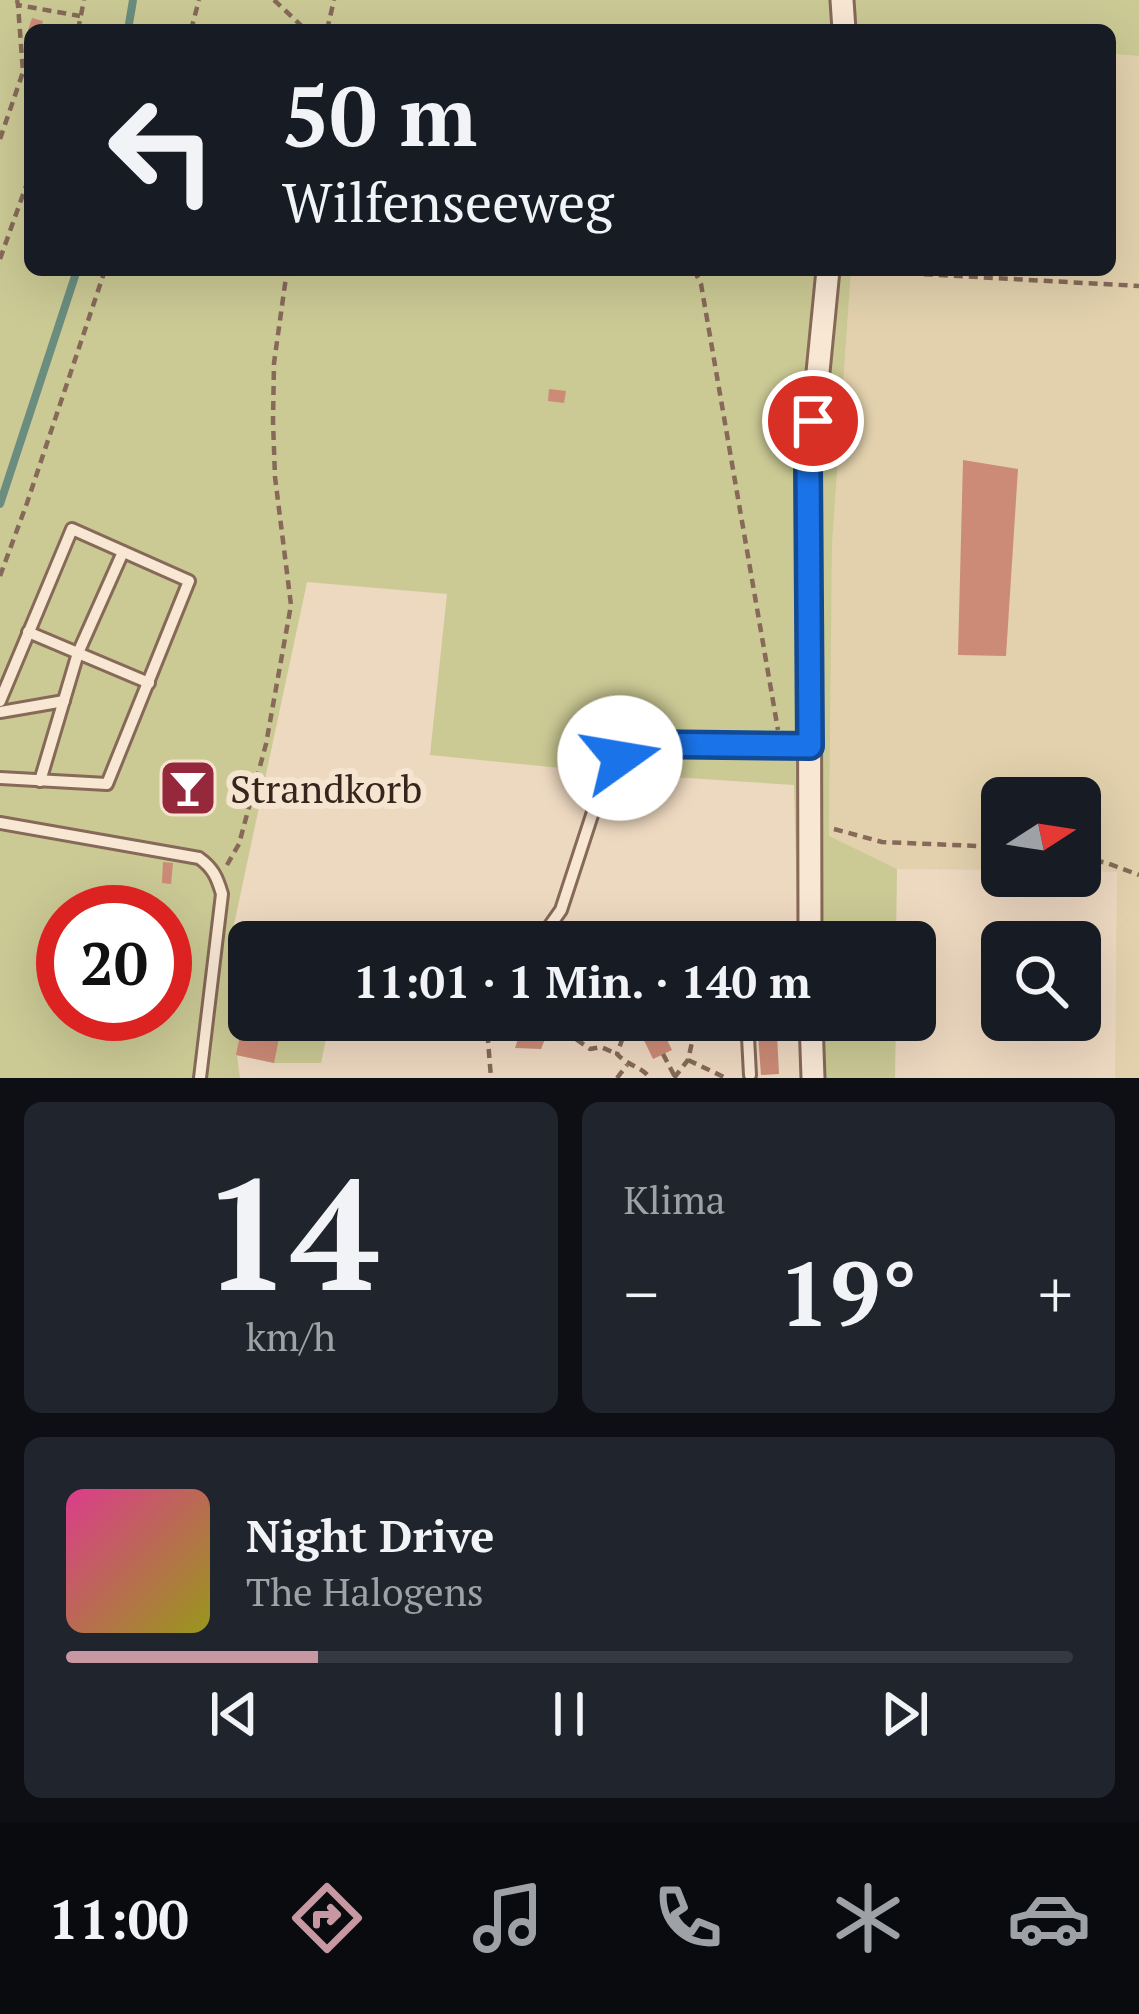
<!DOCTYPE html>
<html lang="de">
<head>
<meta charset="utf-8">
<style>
  :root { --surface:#171b24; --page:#20242c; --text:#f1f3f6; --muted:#9ea1a6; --line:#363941; --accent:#c898a2 }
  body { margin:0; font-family:"PT Serif",serif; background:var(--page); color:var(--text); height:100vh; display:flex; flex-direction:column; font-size:45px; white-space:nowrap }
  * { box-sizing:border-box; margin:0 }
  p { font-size:39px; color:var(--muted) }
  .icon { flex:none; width:66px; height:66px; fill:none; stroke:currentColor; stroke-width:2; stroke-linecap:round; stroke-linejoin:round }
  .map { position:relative; height:1078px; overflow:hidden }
  .side { display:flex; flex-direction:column; gap:24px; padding:24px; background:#0d0f14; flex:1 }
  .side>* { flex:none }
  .guide { position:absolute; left:24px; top:24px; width:1092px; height:252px; border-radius:18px; box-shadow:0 12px 48px #0002; background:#171b24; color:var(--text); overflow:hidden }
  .needle { width:78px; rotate:78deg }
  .controls { position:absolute; left:981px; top:777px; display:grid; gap:24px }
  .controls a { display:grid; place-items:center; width:120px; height:120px; border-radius:18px; background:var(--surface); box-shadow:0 12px 48px #0002; font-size:60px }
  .speed { position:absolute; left:36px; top:885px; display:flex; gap:24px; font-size:60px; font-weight:700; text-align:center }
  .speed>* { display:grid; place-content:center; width:156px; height:156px; border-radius:50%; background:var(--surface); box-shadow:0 12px 48px #0002; line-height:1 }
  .speed .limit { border:18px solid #d22; background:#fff; color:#111 }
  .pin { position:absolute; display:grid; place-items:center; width:102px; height:102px; color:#fff; margin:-51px; border:6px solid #fff; border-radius:50%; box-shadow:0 3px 12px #0007 }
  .me { position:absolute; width:132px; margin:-66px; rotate:77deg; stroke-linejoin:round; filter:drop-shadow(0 0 9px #0008) }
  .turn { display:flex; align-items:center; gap:42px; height:252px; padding:0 60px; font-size:54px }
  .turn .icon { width:156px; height:156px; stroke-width:2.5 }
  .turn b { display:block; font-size:84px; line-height:102px }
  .big { font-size:90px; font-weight:700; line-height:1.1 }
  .side .tile { flex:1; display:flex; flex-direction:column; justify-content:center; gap:18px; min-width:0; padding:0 42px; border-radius:18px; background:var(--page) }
  .side .dial { align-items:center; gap:0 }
  .dial b { font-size:156px; line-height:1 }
  .song { display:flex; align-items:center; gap:36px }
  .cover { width:144px; height:144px; border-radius:18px; background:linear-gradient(135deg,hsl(330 70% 55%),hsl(60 70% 35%)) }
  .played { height:12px; border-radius:6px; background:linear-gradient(90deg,var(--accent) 25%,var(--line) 25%) }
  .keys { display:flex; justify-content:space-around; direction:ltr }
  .heat { display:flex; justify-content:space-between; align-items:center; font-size:66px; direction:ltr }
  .side .tiles { flex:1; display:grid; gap:24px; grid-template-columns:1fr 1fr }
  .tile:last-child { grid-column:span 2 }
  .trip { position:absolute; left:228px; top:921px; width:708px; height:120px; border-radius:18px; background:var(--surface); box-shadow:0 12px 48px #0002; font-weight:700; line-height:120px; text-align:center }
  .tabs { display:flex; height:192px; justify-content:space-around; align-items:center; background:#090b0e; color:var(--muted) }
  .tabs .icon { width:84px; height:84px }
  .tabs .on { color:var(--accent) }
  .tabs b { font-size:54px; color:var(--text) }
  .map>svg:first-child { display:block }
  .farmland { fill:#e3d1ad }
  .green { fill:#cbc994; fill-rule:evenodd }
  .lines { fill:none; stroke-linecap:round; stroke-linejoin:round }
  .stream { stroke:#6a8d7f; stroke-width:8 }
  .building { fill:#cc8b76 }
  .lane-casing { stroke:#866958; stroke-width:16 }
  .street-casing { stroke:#866958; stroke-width:27 }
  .path { stroke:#866958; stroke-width:4.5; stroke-dasharray:9 6; stroke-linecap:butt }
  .lane { stroke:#f8e7d3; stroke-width:10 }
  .street { stroke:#f8e7d3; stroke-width:21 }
  .route-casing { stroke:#114b97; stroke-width:30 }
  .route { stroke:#1a73e8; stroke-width:21 }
  .labels { text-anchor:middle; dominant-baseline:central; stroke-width:12; stroke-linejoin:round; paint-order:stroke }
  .poi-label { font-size:39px; fill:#36251c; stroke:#f5e4cf; text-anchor:start }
</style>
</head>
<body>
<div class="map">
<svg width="1139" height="1078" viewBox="0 0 1139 1078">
  <rect width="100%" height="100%" fill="#edd8c0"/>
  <polygon class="farmland" points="1110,54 1139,56 1139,1078 1115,1078 1117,872 1080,871 1080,798 1002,798 1002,870 897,869 829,837 832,545 851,270 1110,270"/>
  <g class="green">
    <path d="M0 0H1139V56L1110 54V30H30V270H851L832 545 829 836 897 869 896 942H798L794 785 612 773 430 755 447 594 307 582 229 948 249 953V1020H330L321 1063H274L237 1055 240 1078H0ZM63 912H165V1014H63Z"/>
    <polygon points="800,1020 896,1020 895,1078 801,1078"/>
  </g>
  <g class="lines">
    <g class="stream">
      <polyline points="128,30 133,0"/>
      <polyline points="0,504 77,270"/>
    </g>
  </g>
  <g class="building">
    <polygon points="32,18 43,21 41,30 28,30"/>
    <polygon points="549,389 566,391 564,403 548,401"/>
    <polygon points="963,460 1018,469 1006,656 958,655"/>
    <polygon points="177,775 199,779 196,798 174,795"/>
    <polygon points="163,862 173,863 171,884 162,883"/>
    <polygon points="245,928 296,940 295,942 249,942 249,952 240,950"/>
    <polygon points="244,1015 249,1015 249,1020 296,1020 295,1026 282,1024 274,1063 236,1055"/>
    <polygon points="524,1020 553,1020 541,1049 515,1048"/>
    <polygon points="660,1025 672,1050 653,1059 641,1034"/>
    <polygon points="777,1034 779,1074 761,1075 758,1035"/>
  </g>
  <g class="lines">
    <g class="lane-casing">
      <g id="lane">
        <polyline points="28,632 149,683"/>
        <polyline points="0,701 72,529 189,581 107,784 0,778"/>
        <polyline points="0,712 64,701"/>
        <polyline points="40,781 78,653 123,552"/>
        <path d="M0 823 199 858C213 868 217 877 222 894L200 1078"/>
        <polyline points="539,941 561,910 593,812 620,758 642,744 810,746"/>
        <polyline points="750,1075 748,1037 753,1020"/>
      </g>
    </g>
    <g class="street-casing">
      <g id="street">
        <polyline points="842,0 844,30"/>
        <polyline points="810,942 809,464 828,270"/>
        <polyline points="811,1020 813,1078"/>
      </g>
    </g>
    <g class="path">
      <polyline points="17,0 18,5 80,16"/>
      <polyline points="274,0 306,30"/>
      <polyline points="78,30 84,0"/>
      <polyline points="191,30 199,0"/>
      <polyline points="327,30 334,0"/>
      <polyline points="0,139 23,72 18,5"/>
      <polyline points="0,259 30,175"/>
      <polyline points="694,270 701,284 778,730"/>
      <polyline points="849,270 1139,286"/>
      <polyline points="0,576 27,503 105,270"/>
      <polyline points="834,829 882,842 1002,847"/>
      <polyline points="1080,857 1107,863 1139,875"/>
      <polyline points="227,865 239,844 266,744 291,605 275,477 273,421 274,363 287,270"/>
      <polyline points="491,1020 487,1028 491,1078"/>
      <path d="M646 1020 624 1034 617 1054C628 1066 641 1066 650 1078"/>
      <polyline points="552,1022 590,1049 601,1047 617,1054"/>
      <polyline points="663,1054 675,1077"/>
      <polyline points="688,1060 726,1078"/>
      <polyline points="617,1078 627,1065"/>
      <polyline points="674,1078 688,1060 697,1020"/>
    </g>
    <use href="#lane" class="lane"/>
    <use href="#street" class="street"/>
  </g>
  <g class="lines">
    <g class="route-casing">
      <polyline id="route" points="620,758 642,744 810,746 808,464 813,421"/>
    </g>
    <use href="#route" class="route"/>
  </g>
  <defs>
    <g id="bar-square" transform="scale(3)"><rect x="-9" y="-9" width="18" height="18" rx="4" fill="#95283b" stroke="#f5e4cf"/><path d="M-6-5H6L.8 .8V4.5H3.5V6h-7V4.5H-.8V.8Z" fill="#fff"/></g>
  </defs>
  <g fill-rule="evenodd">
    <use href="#bar-square" x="188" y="788"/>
  </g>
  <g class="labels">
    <g class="poi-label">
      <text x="230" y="788">Strandkorb</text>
    </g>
  </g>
</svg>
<div class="controls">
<a><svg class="needle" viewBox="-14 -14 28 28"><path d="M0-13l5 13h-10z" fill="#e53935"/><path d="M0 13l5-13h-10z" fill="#9ea1a6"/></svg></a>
<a><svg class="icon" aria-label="search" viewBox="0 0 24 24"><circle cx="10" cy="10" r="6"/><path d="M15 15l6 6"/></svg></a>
</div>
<div class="speed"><div class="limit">20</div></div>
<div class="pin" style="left:813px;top:421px;background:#d93025"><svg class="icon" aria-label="arrive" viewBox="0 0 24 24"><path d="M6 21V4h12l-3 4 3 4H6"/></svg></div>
<svg class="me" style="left:620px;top:758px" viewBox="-20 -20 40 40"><circle r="19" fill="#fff"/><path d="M0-13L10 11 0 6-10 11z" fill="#1a73e8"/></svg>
<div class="trip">11:01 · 1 Min. · 140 m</div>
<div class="guide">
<div class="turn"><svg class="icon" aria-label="left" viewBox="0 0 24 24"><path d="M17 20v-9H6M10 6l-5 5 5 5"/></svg><div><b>50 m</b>Wilfenseeweg</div></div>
</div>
</div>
<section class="side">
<div class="tiles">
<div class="tile dial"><b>14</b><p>km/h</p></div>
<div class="tile"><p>Klima</p>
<div class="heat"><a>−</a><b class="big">19°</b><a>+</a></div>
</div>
<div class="tile">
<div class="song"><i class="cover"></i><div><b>Night Drive</b><p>The Halogens</p></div></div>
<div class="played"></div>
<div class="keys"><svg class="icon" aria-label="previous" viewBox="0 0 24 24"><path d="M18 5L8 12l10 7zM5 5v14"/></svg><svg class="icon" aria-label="pause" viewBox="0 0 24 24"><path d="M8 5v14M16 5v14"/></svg><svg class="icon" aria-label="next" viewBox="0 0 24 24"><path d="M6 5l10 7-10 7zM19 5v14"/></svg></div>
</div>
</div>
</section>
<nav class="tabs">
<b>11:00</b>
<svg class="icon on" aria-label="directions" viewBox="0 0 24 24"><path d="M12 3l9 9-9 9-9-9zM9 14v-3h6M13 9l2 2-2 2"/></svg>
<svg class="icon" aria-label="music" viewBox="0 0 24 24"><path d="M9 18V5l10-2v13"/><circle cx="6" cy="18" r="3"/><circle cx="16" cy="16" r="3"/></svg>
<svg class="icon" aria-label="phone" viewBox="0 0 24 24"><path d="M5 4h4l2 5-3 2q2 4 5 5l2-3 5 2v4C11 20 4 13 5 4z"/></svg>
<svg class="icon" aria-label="climate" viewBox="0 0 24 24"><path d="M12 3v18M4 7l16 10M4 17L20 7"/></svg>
<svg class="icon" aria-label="car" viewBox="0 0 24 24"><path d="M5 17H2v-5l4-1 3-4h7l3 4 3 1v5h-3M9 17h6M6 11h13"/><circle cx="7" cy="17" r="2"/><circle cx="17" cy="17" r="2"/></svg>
</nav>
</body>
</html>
